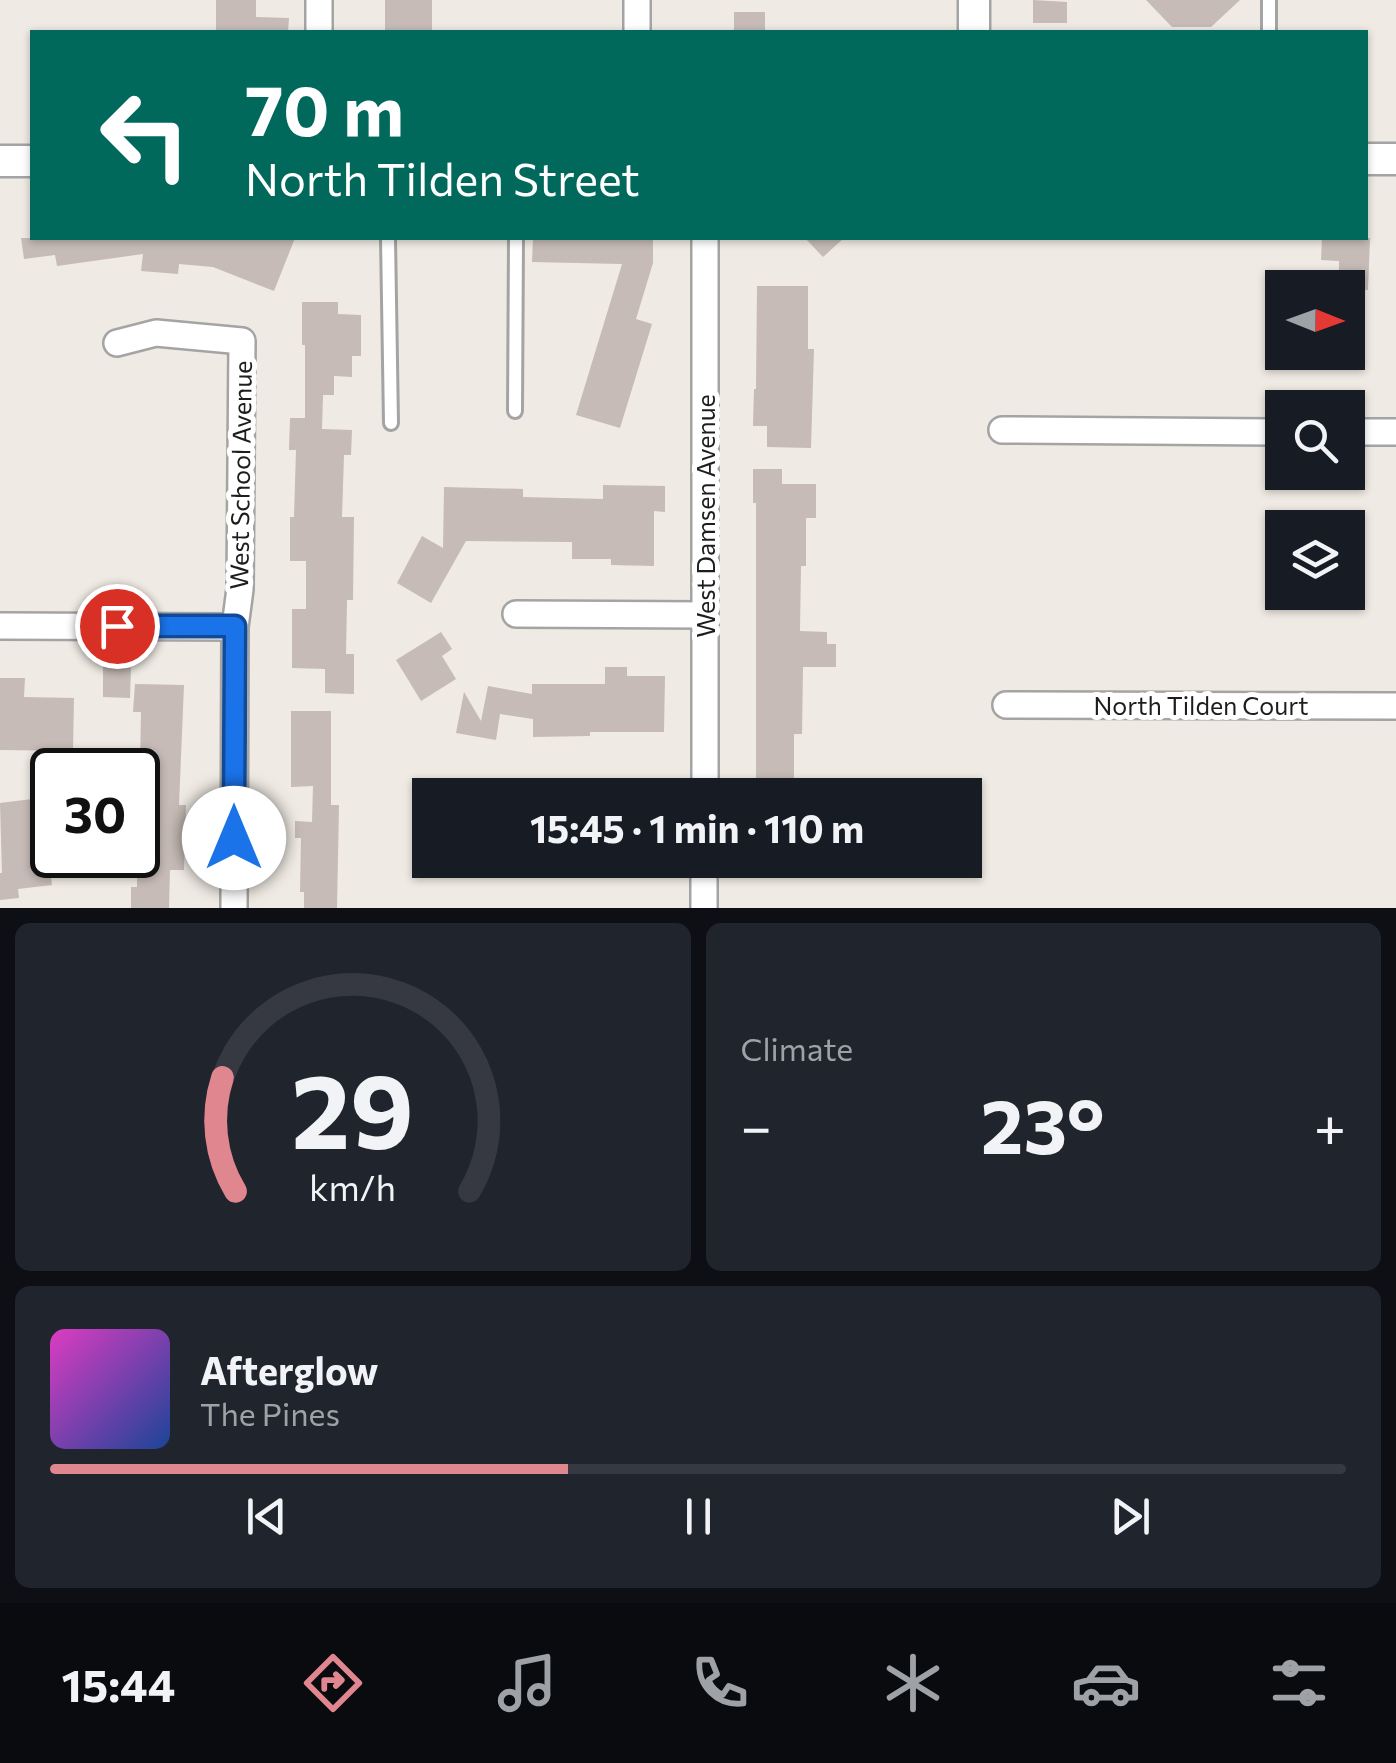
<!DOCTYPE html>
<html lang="en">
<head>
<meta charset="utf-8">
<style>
  :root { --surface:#171b24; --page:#20242c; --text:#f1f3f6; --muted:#9ea1a6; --line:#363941; --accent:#df868f }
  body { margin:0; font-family:Commissioner,sans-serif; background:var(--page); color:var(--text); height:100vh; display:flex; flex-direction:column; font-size:38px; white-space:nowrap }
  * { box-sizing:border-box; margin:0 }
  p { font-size:32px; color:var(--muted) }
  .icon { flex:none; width:55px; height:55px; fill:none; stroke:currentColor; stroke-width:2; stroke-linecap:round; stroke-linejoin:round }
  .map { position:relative; height:908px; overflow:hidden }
  .sheet { display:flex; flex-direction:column; gap:15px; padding:15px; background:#0d0f14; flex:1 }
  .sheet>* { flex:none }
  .hud { position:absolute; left:30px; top:30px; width:1338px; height:210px; border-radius:0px; box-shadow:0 2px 8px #0004; background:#00695c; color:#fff; overflow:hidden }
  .needle { width:65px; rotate:91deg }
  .buttons { position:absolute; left:1265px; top:270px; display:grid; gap:20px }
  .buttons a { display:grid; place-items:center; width:100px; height:100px; border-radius:0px; background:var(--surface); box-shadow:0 2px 8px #0004; font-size:50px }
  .speed { position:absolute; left:30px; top:748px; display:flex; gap:20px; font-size:50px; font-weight:700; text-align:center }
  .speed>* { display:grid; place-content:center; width:130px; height:130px; border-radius:50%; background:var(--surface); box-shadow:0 2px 8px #0004; line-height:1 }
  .speed .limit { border:5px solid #111; border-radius:15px; background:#fff; color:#111 }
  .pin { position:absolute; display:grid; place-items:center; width:85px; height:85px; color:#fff; margin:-42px; border:5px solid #fff; border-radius:50%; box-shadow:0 2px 10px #0007 }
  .me { position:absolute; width:110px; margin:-55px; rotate:0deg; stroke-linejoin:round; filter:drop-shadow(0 0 8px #0008) }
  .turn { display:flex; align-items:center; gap:35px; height:210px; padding:0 50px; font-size:45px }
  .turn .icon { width:130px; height:130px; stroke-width:2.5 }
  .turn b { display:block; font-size:70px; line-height:85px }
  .big { font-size:75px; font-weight:700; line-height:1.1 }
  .sheet .tile { flex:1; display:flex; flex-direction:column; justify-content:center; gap:15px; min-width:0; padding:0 35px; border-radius:15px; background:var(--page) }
  .sheet .dial { align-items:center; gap:0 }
  .dial svg { height:260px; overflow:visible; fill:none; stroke:var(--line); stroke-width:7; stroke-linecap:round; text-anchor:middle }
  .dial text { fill:var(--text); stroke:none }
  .song { display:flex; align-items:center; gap:30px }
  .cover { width:120px; height:120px; border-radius:15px; background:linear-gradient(135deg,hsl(310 70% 55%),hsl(220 70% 35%)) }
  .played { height:10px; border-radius:5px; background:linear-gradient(90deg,var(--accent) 40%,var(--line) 40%) }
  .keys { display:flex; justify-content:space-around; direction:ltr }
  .heat { display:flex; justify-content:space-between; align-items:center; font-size:55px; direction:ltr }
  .sheet .tiles { flex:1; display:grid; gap:15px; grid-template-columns:1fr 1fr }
  .tile:last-child { grid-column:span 2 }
  .trip { position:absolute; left:412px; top:778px; width:570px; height:100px; border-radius:0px; background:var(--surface); box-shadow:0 2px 8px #0004; font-weight:700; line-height:100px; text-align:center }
  .tabs { display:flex; height:160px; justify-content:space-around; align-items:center; background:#090b0e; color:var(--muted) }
  .tabs .icon { width:70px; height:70px }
  .tabs .on { color:var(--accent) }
  .tabs b { font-size:45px; color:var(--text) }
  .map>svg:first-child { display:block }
  .building { fill:#c6bbb6 }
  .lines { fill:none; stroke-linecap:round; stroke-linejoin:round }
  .service-casing { stroke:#a4a4a4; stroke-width:18 }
  .minor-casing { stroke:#a4a4a4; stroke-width:30 }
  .tertiary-casing { stroke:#a4a4a4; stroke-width:35 }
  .service { stroke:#fff; stroke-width:12 }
  .minor { stroke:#fff; stroke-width:25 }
  .tertiary { stroke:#fff; stroke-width:30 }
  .route-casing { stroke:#114b97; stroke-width:25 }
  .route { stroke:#1a73e8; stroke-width:18 }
  .labels { text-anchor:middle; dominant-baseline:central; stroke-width:10; stroke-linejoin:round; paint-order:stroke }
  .street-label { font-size:25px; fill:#1d1d1d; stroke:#fff }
</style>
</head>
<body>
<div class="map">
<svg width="1396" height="908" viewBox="0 0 1396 908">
  <rect width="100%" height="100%" fill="#efeae3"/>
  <g class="building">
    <polygon points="216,0 256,0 256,17 289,18 288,32 216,32"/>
    <rect x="385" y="0" width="47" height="32"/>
    <polygon points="1033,0 1067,2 1067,23 1033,23"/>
    <polygon points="1146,0 1240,0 1211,27 1172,27"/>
    <rect x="734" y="12" width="31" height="20"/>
    <polygon points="21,238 295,238 274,291 213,267 179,264 178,274 141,271 143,254 57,266 55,255 24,259"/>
    <polygon points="533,238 653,238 653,263 636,319 652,324 620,428 576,415 622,264 532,262"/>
    <polygon points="805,238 844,238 823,257"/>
    <polygon points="1322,238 1370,238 1368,290 1339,288 1339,261 1321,260"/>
    <polygon points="757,286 808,286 808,349 814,349 811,448 767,447 767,426 753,426 754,389 756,389"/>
    <polygon points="302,302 338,302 338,314 361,315 361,356 352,356 352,377 334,376 334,395 323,395 322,429 352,430 351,455 344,455 342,517 354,517 353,600 347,600 346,654 354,654 354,694 325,693 325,669 292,668 292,609 306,609 306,561 290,561 290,517 294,517 296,450 289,450 290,418 305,418 305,345 302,345"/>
    <polygon points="753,469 782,469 782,484 816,484 816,518 806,518 806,566 801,566 800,631 827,632 827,644 836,644 836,667 803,667 802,734 794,734 794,779 827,779 827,795 756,795 756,503 753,503"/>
    <polygon points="603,485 665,486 665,512 654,511 654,566 611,565 611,559 572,559 572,542 466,541 431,603 397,583 422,536 443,548 444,487 523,489 523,497 603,499"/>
    <polygon points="441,632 452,649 442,656 456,679 421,701 396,660"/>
    <polygon points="103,667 131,668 130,698 103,697"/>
    <polygon points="605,667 627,667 627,676 665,676 664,732 590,732 590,736 533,737 533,719 500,714 496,740 456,733 464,692 481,721 488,686 532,694 532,684 605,684"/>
    <polygon points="0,678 25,678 24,697 74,698 73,751 0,750"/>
    <polygon points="135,684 184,685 179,805 186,805 184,870 170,870 169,908 131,908 131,887 137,887 138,805 149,805 150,765 140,765 141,712 133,712"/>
    <polygon points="291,711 331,711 331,805 339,805 337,908 304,908 304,892 300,892 301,838 295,838 295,821 312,822 313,786 291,787"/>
    <polygon points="48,797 52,838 47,839 52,885 18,889 19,898 0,900 0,873 2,873 0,803"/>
  </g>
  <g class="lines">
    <g class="service-casing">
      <g id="service">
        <polyline points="1269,32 1269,0"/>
        <polyline points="388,238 391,423"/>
        <polyline points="515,411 516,238"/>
      </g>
    </g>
    <g class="minor-casing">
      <g id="minor">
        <polyline points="319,32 319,0"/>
        <polyline points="637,32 637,0"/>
        <polyline points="117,343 156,333 242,341 240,589 235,627 234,908"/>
        <polyline points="1002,430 1282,432"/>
        <polyline points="1348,432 1396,432"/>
        <polyline points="516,614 705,615"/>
        <polyline points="0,626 235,627"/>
        <polyline points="1006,705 1396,706"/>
        <polyline points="705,795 705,238"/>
        <polyline points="704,908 704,860"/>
      </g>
    </g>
    <g class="tertiary-casing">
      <g id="tertiary">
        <polyline points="974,32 974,0"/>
        <polyline points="1365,159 1396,159"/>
        <polyline points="0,161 32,161"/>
      </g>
    </g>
    <use href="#service" class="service"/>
    <use href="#minor" class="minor"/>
    <use href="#tertiary" class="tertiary"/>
  </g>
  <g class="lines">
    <g class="route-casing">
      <polyline id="route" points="117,626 235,626 234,838"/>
    </g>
    <use href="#route" class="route"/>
  </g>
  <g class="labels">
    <g class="street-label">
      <text transform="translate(240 475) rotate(-89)">West School Avenue</text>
      <text transform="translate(705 516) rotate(-90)">West Damsen Avenue</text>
      <text x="1201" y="705">North Tilden Court</text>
    </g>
  </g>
</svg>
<div class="buttons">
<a><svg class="needle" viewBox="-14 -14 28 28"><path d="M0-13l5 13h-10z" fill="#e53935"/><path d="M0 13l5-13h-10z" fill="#9ea1a6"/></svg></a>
<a><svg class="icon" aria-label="search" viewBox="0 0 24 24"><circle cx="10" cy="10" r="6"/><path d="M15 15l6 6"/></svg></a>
<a><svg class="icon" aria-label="layers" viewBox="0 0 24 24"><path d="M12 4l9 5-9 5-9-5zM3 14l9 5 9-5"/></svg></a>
</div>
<div class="speed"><div class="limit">30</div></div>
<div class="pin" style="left:117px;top:626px;background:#d93025"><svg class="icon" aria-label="arrive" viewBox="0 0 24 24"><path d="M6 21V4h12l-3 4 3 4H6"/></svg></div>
<svg class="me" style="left:234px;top:838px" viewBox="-20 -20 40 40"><circle r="19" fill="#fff"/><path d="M0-13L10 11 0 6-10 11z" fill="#1a73e8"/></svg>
<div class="trip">15:45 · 1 min · 110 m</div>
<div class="hud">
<div class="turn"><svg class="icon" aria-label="left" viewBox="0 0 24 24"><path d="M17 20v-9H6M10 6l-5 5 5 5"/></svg><div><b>70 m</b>North Tilden Street</div></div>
</div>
</div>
<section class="sheet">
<div class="tiles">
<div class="tile dial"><svg viewBox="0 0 100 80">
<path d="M14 69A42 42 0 1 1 86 69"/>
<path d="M14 69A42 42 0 0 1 10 34" stroke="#df868f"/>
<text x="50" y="56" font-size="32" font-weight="700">29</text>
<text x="50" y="72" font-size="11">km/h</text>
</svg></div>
<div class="tile"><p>Climate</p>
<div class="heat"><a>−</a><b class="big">23°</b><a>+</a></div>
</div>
<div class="tile">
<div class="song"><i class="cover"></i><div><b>Afterglow</b><p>The Pines</p></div></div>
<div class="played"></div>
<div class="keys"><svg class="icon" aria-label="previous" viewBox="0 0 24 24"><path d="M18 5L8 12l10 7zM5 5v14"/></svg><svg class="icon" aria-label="pause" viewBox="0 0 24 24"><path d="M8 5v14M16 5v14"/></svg><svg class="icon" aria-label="next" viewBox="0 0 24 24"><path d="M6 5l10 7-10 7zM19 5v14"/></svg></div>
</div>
</div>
</section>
<nav class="tabs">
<b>15:44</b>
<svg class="icon on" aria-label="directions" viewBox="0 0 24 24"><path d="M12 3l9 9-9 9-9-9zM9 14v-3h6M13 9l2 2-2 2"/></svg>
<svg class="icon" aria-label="music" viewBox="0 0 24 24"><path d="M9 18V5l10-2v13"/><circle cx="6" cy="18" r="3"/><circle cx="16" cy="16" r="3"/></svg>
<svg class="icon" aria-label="phone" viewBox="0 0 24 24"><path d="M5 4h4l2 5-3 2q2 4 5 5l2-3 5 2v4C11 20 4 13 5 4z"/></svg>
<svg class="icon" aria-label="climate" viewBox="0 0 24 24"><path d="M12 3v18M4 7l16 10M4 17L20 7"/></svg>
<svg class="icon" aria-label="car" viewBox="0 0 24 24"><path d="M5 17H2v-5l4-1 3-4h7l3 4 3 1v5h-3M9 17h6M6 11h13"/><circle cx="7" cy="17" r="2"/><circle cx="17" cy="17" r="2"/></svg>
<svg class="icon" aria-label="filters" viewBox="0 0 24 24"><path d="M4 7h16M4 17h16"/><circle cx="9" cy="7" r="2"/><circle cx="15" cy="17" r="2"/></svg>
</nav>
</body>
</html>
